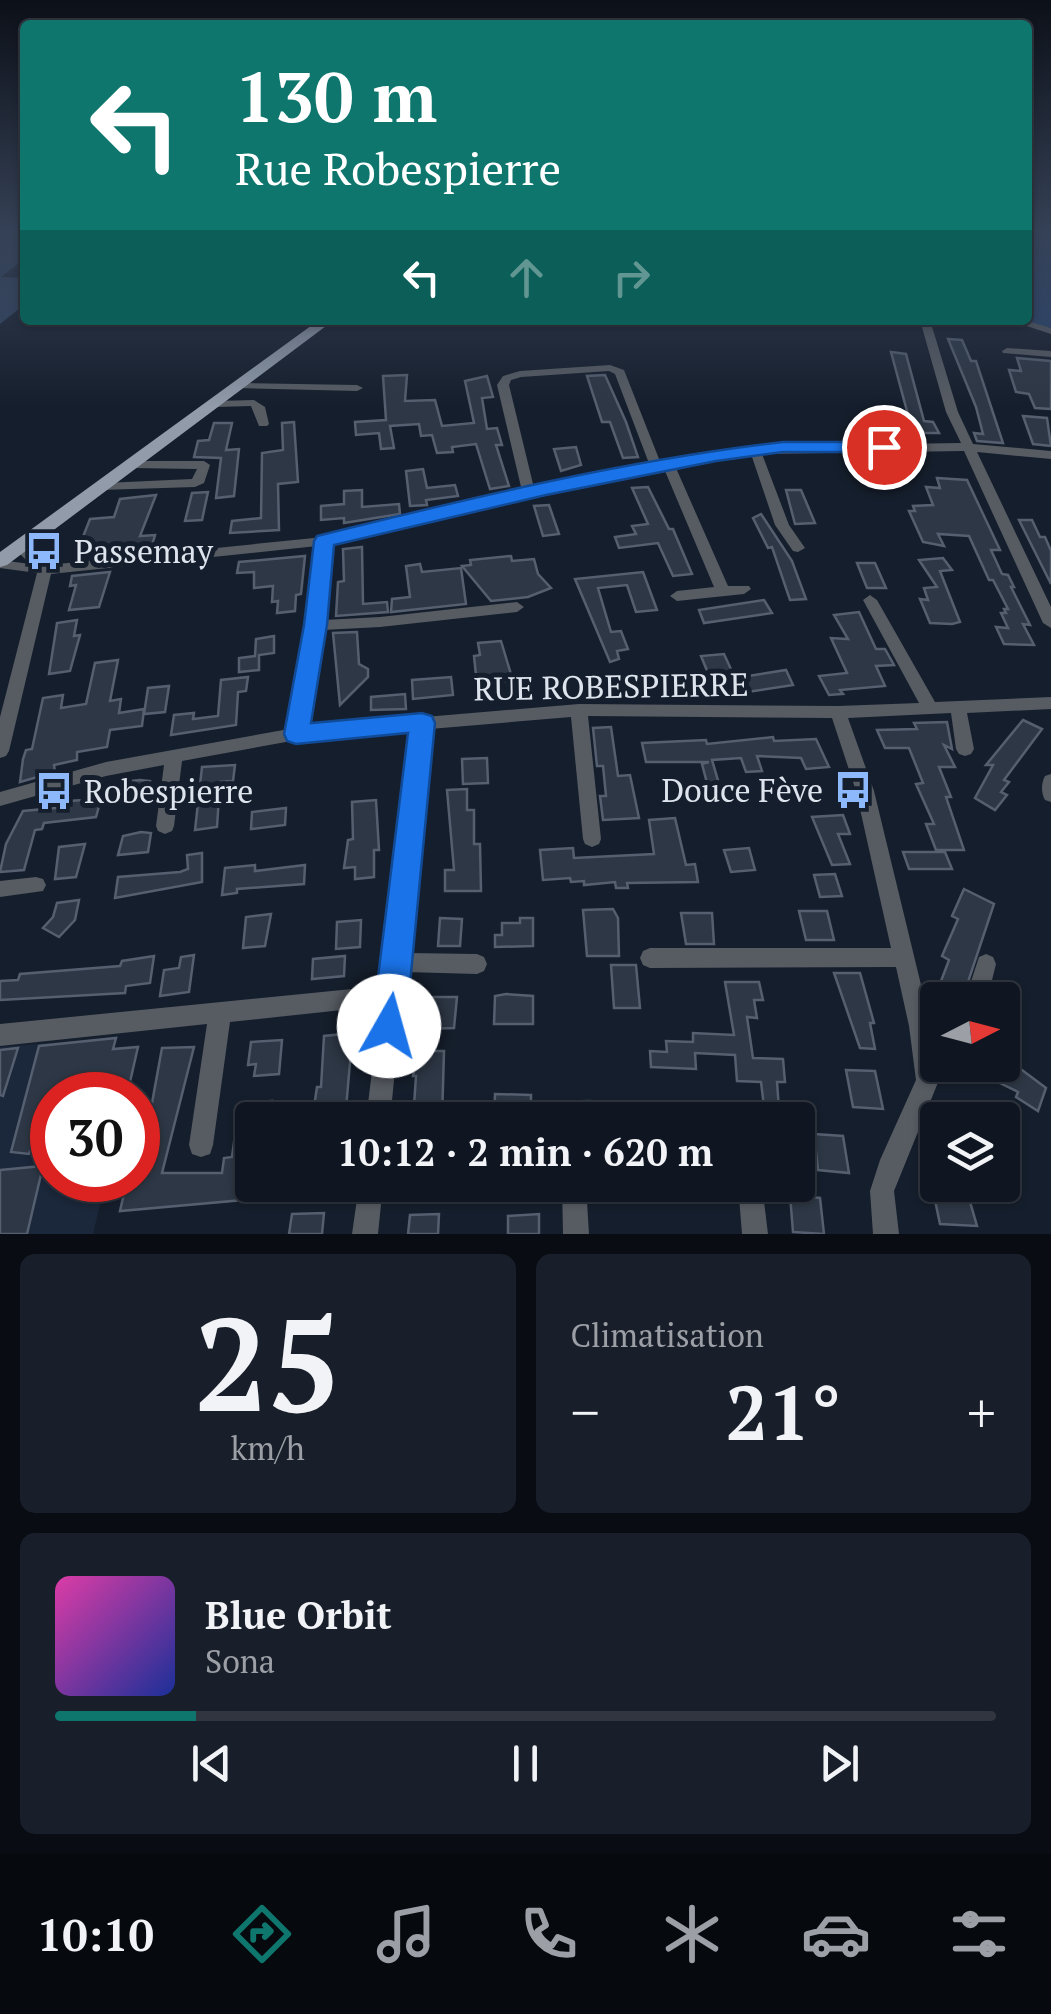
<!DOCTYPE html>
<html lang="fr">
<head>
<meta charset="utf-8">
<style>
  :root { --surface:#101621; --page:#191f2a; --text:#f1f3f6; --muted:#9c9fa5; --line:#30353f; --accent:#0f766e }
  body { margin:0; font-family:"PT Serif",serif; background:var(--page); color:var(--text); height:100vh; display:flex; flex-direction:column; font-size:38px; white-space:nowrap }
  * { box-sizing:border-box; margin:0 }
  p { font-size:32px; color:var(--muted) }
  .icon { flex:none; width:55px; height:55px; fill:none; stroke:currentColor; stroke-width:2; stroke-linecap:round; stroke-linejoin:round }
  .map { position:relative; height:1234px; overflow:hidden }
  .side { display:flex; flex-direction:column; gap:20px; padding:20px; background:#090c12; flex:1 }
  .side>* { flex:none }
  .banner { position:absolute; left:20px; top:20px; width:1012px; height:305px; border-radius:10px; box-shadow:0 2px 8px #0004,0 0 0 2px var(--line); background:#0f766e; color:#fff; overflow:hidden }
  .needle { width:65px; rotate:84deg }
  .tools { position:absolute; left:920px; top:982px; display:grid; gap:20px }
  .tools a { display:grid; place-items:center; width:100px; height:100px; border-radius:10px; background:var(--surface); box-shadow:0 2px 8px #0004,0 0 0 2px var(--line); font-size:50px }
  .speed { position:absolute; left:30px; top:1072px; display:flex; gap:20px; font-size:50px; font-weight:700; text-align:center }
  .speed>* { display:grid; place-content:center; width:130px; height:130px; border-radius:50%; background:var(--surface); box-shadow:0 2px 8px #0004,0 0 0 2px var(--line); line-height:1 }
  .speed .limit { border:15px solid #d22; background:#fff; color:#111 }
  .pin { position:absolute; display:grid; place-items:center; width:85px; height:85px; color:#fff; margin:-42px; border:5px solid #fff; border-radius:50%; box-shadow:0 2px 10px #0007 }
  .me { position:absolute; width:110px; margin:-55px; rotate:7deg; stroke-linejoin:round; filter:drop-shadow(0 0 8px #0008) }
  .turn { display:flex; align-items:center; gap:35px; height:210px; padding:0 50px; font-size:45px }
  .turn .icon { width:130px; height:130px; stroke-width:2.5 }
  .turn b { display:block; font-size:70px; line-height:85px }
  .lanes { display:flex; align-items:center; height:95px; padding:0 50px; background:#0003; justify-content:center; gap:50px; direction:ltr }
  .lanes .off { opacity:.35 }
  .big { font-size:75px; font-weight:700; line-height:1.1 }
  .side .tile { flex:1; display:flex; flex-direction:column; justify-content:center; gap:15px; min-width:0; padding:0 35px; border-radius:15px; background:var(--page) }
  .side .dial { align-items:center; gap:0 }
  .dial b { font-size:130px; line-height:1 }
  .song { display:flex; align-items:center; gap:30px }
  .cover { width:120px; height:120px; border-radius:15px; background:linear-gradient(135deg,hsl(320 70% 55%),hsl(230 70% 35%)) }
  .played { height:10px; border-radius:5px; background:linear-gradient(90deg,var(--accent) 15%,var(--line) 15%) }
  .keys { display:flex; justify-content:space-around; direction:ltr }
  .heat { display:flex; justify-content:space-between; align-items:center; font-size:55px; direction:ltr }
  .side .tiles { flex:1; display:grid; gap:20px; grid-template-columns:1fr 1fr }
  .tile:last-child { grid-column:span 2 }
  .trip { position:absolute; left:235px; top:1102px; width:580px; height:100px; border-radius:10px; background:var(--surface); box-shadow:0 2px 8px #0004,0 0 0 2px var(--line); font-weight:700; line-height:100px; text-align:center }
  .dock { display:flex; height:160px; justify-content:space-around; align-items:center; background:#06090d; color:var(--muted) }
  .dock .icon { width:70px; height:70px }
  .dock .current { color:var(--accent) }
  .dock b { font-size:45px; color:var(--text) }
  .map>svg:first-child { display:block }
  .built { fill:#1b273a }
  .green { fill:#334663 }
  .forest { fill:#294570 }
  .building { fill:#2d3745; stroke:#555f6f; stroke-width:2.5 }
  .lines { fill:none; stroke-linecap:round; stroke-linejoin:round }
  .minor { fill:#575c63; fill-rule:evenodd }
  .major { fill:#919baa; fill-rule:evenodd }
  .route { fill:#1a73e8; stroke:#114b97; stroke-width:2.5 }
  .labels { text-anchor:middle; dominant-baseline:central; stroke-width:10; stroke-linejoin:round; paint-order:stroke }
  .poi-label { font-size:32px; fill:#dee4ed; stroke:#151e2c; text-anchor:start }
  .street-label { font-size:32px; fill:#dee4ed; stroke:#151e2c }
</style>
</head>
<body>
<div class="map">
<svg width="1051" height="1234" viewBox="0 0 1051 1234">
  <rect width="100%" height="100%" fill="#151e2c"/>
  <polygon class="built" points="115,1038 113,1049 138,1047 127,1095 52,1095 52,1180 106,1180 93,1234 0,1234 0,1047"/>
  <polygon class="green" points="0,234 25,234 25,258 1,277 25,278 25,304 0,324"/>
  <polygon class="forest" points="1028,234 1051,234 1051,328 1019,320 1028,320"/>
  <g class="building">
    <polygon points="948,339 962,340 971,361 976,361 1003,443 977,441 974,433 983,434 976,407"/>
    <polygon points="891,352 906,354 924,421 933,422 939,433 924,433 920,426 911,426"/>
    <polygon points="1017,358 1051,361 1051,409 1035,408 1029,394 1016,392 1009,370 1021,371"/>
    <polygon points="407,375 405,401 435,400 442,426 474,423 465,381 487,376 493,397 482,398 487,429 497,428 502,445 496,445 509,486 490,489 476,444 452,447 453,452 437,453 432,435 421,436 419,424 390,426 394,448 381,449 379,433 356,435 355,422 386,420 383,376"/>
    <polygon points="605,375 626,422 638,457 623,458 610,422 602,422 587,376"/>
    <polygon points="1023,416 1047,418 1051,446 1033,444"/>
    <polygon points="294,422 298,482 278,484 279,530 230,533 232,521 261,518 262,453 283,450 282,423"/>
    <polygon points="214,423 232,423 226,450 239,449 234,496 216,498 221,458 194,457 198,441 209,440"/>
    <polygon points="576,447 581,465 561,471 554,449"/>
    <polygon points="423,469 427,488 455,485 458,496 426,500 427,505 410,506 406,471"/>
    <polygon points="937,478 967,480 1000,550 991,550 1002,574 1008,575 1014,587 1011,587 1030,625 1023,624 1034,645 1004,644 996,627 1008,628 1001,613 1006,613 1004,609 1008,609 993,580 989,580 969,536 938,534 944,546 923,542 909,511 915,511 913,506 933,505 926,487 940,488"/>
    <polygon points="648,487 669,529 673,529 692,574 673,576 658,543 619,548 615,537 636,534 632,526 648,524 632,488"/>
    <polygon points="362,490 362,507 399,504 400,514 344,523 344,518 321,520 321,506 344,504 344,491"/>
    <polygon points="786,490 801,490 815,523 795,524"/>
    <polygon points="208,492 202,520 185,521 192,493"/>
    <polygon points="156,495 140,536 155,535 151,549 75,557 90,519 114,517 120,499"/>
    <polygon points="549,505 559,534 543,536 534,506"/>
    <polygon points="761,514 792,561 806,599 790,600 772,547 768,548 753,518"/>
    <polygon points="1019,520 1032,520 1040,537 1045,537 1051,551 1051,584"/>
    <polygon points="362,547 363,604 387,602 388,612 336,616 338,582 344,581 343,549"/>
    <polygon points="305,556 301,594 296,595 295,611 277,613 278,601 272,602 273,586 254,588 254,572 237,573 239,562"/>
    <polygon points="511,556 512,561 534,559 538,574 551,588 528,597 491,601 462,566 471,565 470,560"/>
    <polygon points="943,558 952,570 940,571 960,622 952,624 930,623 920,599 928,600 924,588 937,587 919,560"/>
    <polygon points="857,563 875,563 886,588 867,588"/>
    <polygon points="420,564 422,572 461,568 466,604 391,612 392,599 410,597 406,566"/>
    <polygon points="110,572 99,607 69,610 76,585 70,586 72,576"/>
    <polygon points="643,572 657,610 636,612 627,585 598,588 611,632 621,631 628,649 617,651 619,659 610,662 575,579"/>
    <polygon points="764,600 772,613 704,623 699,610"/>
    <polygon points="859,612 876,649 885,649 894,665 876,666 885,686 840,690 843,694 829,695 819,676 847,673 831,638 848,639 834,615"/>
    <polygon points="77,620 74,636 80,635 70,671 49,674 57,623"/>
    <polygon points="357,632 359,664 368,669 368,677 340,705 333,633"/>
    <polygon points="274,636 274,653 259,655 259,670 239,672 239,658 255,656 256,639"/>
    <polygon points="501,641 513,681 477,685 474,656 480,655 478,643"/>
    <polygon points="724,654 735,678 786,670 793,685 708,698 701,679 710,678 701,656"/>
    <polygon points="118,660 110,701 121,699 119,713 144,709 142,726 110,730 107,747 77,752 77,760 54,765 55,772 20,782 23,759 26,750 32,749 43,698 63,695 61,708 86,704 95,663"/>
    <polygon points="248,677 246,691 238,692 236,725 171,735 174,715 194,713 193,719 218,716 221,680"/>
    <polygon points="451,677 453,695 413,699 412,680"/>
    <polygon points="169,686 165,712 144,714 148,688"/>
    <polygon points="405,694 406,709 371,710 371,697"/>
    <polygon points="1023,720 1042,729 1004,780 1009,782 1001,792 1007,795 995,810 975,798 993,765 986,765"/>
    <polygon points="947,722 952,749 944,745 955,767 939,767 951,797 946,797 964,850 936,850 926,824 934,824 916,784 923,783 909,748 885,748 877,730 917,729 914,723"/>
    <polygon points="611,727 618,776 630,775 639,818 603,820 600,796 606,796 603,766 597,766 593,728"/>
    <polygon points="773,737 774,741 816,739 829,767 806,769 801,758 757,756 762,771 746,772 741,758 712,760 724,801 712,802 702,764 709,762 646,762 642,743 706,740 707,744"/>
    <polygon points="487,758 488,783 463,784 462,759"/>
    <polygon points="235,765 233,781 220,782 217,827 195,830 202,767"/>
    <polygon points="140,780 150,781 146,797 118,800 123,782"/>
    <polygon points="467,789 467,810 474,810 474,844 480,844 481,891 445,891 445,870 454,870 447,790"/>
    <polygon points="101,799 96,817 44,823 42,829 35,830 24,870 0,872 6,844 23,811 66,807 68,801"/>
    <polygon points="376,800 379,850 374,850 374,877 355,879 355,867 344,868 348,840 353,839 352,802"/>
    <polygon points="286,808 285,825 251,829 252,812"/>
    <polygon points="843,815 850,834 838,834 850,864 832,865 812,817"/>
    <polygon points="675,818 686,865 695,864 698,882 627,883 628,888 616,888 615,882 584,885 584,881 571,882 570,878 543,880 540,850 573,848 574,858 654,854 649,820"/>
    <polygon points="141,832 151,833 148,852 118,855 123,836"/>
    <polygon points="85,844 76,877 55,879 59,847"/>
    <polygon points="749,848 755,870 731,872 724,850"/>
    <polygon points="903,852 945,852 952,869 909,869"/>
    <polygon points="202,853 202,882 115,898 118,877 180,872 188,869 187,855"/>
    <polygon points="255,865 255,871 305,865 304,884 237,889 237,893 222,895 225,868"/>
    <polygon points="835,874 842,896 820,897 814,875"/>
    <polygon points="964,889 994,904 962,1000 957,1000 938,989 949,960 942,956 958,919 952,916"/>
    <polygon points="79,900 75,920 59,937 43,928 53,917 57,903"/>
    <polygon points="613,909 618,918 619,956 587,956 583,910"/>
    <polygon points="799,911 827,911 834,940 806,940"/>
    <polygon points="681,913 712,913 714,944 686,944"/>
    <polygon points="271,914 265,946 243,948 246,917"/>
    <polygon points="440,918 462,919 460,946 438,946"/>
    <polygon points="520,918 533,918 533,946 495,947 495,935 502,935 502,923 520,923"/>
    <polygon points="361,920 360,947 336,949 337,922"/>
    <polygon points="194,955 189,992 160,996 164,970 179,968 181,957"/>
    <polygon points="154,956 150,983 126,986 125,993 0,1000 0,981 18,980 20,974 120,966 122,961"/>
    <polygon points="345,956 344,976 312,979 313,959"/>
    <polygon points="611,965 636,965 640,1008 614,1008"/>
    <polygon points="834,973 860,973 874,1023 870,1023 875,1049 860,1048"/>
    <polygon points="725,982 759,982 763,1000 754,1000 757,1018 747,1017 753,1058 783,1059 785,1082 777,1082 779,1109 764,1107 761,1082 737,1081 735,1055 695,1053 696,1069 651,1067 650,1051 667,1052 666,1041 693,1042 693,1033 734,1035"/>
    <polygon points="506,994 533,996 533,1024 494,1024 495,996"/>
    <polygon points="425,997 457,997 454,1028 427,1029"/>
    <polygon points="344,1034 344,1051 351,1051 345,1120 312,1120 317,1087 321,1087 324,1036"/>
    <polygon points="116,1038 113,1049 138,1047 127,1095 52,1095 52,1108 42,1109 29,1154 11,1152 39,1046"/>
    <polygon points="282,1040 279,1074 254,1076 256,1064 248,1065 251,1042"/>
    <polygon points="194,1047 162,1173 222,1173 224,1158 232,1157 238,1113 248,1112 249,1103 272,1101 270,1120 252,1120 252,1150 249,1150 243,1200 120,1211 127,1180 138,1180 162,1048"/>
    <polygon points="18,1048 3,1096 0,1095 0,1050"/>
    <polygon points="418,1051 444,1051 442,1120 413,1120 416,1076 413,1076"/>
    <polygon points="1002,1055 1046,1088 1038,1111 1016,1097 1018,1092 963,1065 1002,1065"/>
    <polygon points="846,1070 875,1071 883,1109 853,1107"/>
    <polygon points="495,1094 531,1095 531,1120 494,1120"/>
    <polygon points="589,1101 643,1104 644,1108 683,1112 682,1120 555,1120 555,1102"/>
    <polygon points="814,1134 843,1136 849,1173 818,1170"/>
    <polygon points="43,1166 27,1234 0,1234 0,1170"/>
    <polygon points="932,1186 966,1188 977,1226 940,1224"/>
    <polygon points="790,1195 820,1198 824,1234 793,1232"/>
    <polygon points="324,1213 322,1234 289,1234 292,1214"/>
    <polygon points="439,1214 438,1234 408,1234 410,1215"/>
    <polygon points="539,1214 539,1234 508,1234 508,1216"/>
  </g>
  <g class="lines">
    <g class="minor">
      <path d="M920 320H930L958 412 973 444 1051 451V459L977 452 1051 607V628L1043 623 964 451 762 454 789 525 805 548 798 552 793 551 775 525 751 454 676 468 728 586H749L751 589 744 594 677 601 670 596 677 591 714 587 665 471 546 493 331 544 324 620 380 617 517 602 524 607 517 612 380 627 323 630 307 727 579 704 838 706 919 703 863 600 870 595 877 600 935 702 1051 697V709L967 713 974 749 971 754 965 756 959 754 956 749 951 713 848 718 874 791 931 1026 939 1080 894 1191 899 1234H873L870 1191 880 1160 916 1080 909 1026 896 967 650 968 643 965 640 958 643 951 650 948H891L856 791 832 718 588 716 601 839 599 844 592 847 585 844 583 839 571 717 430 729 407 953 477 954 484 957 487 964 484 971 477 974 405 972 390 1120H366L380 1006 230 1022 213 1145 210 1154 201 1157 192 1154 189 1145 207 1024 0 1046V1024L382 986 413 730 297 740 182 761 174 826 172 831 165 834 158 831 156 826 164 765 106 776 0 806V792L106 762 289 729 308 625 317 546 51 574 9 751 6 756 0 758V717L37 573 0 568V560L30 564 13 547 15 544H25L48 565 324 537 522 491 497 385 503 376 520 371 610 365 624 370 661 464 668 460 673 462 755 446 961 443 946 412ZM609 371 615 374 650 466 534 488 509 385 511 380 521 377Z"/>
      <polygon points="1008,320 1024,320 1051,328 1051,334"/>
      <polygon points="1007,348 1051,351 1051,357 1003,353 1002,351"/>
      <polygon points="240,383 357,385 363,388 357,391 236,388 236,384"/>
      <polygon points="254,400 265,407 269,424 267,426 259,426 251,406 216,407 210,404 216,401"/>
      <polygon points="134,461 204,461 210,465 204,483 195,487 100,490 100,484 105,483 192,479 197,469 130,468 128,465"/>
      <path d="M1051 774V802L1045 800C1041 793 1041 783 1045 776Z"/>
      <polygon points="36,877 43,879 46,885 43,891 0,897 0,881"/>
      <polygon points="986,954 993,957 996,964 987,1000 965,1000 979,957"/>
      <polygon points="359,1185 383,1185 378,1234 352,1234"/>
      <polygon points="562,1185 586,1185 589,1234 563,1234"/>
      <polygon points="738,1185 762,1185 768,1234 742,1234"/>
    </g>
    <polygon class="major" points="319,320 334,320 7,565 0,567 0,552"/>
  </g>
  <linearGradient id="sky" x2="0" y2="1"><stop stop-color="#0c1018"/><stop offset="0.57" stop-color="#354156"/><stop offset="1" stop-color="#354156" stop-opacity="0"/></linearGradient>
  <rect width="1051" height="407" fill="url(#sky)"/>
  <path class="route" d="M783 442H884L893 447 884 452H783L716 461 546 495 334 545 327 625 311 723 422 713 432 716 435 723 406 1026 401 1038 389 1043 377 1038 372 1026 408 733 296 744 287 741 284 734 304 625 314 541 317 536C470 498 626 460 783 442Z"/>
  <defs>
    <g id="bus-bare" transform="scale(3)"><path d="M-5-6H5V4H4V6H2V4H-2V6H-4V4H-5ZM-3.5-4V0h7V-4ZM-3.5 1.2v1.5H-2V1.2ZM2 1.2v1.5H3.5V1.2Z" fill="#8db9fc" stroke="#151e2c" stroke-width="2.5" paint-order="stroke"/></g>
  </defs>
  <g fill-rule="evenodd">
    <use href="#bus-bare" x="44" y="551"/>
    <use href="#bus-bare" x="853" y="790"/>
    <use href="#bus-bare" x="54" y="791"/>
  </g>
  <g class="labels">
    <g class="poi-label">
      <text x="74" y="551">Passemay</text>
      <text x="823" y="790" text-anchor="end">Douce Fève</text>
      <text x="84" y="791">Robespierre</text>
    </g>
    <g class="street-label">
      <text transform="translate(611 686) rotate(-1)">RUE ROBESPIERRE</text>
    </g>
  </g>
</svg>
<div class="tools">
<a><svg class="needle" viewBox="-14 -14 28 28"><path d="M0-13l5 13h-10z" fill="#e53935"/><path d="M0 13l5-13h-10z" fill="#9c9fa5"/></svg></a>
<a><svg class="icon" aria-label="layers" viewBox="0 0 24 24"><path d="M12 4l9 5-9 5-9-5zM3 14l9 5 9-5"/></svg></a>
</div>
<div class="speed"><div class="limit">30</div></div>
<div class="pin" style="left:884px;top:447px;background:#d93025"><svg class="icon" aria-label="arrive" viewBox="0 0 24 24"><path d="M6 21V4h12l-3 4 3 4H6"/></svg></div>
<svg class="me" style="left:389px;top:1026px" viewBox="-20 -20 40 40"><circle r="19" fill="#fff"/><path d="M0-13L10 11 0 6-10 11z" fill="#1a73e8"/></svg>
<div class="trip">10:12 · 2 min · 620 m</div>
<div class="banner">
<div class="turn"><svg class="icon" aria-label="left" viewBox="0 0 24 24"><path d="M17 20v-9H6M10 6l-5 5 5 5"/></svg><div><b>130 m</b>Rue Robespierre</div></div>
<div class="lanes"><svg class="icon" aria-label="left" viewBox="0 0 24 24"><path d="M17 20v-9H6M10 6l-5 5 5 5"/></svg><svg class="icon off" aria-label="ahead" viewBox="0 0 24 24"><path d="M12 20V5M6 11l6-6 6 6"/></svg><svg class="icon off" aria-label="right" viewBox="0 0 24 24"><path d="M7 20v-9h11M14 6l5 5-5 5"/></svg></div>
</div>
</div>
<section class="side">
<div class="tiles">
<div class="tile dial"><b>25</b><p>km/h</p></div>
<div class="tile"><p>Climatisation</p>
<div class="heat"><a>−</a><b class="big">21°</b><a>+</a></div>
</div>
<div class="tile">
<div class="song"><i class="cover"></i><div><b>Blue Orbit</b><p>Sona</p></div></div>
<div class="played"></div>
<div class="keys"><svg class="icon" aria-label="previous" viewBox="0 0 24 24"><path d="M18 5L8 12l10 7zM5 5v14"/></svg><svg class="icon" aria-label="pause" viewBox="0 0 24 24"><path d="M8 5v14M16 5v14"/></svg><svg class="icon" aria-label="next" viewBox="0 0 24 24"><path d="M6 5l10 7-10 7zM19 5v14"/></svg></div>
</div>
</div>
</section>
<nav class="dock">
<b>10:10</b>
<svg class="icon current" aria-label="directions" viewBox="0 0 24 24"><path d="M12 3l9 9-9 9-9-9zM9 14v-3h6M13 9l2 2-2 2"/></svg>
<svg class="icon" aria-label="music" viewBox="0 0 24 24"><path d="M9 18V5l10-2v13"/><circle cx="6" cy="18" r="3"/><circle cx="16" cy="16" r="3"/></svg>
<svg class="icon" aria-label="phone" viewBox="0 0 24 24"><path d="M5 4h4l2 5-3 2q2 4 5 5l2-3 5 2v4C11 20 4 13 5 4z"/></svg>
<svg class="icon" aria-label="climate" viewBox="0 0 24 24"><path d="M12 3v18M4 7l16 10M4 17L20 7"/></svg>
<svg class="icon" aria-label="car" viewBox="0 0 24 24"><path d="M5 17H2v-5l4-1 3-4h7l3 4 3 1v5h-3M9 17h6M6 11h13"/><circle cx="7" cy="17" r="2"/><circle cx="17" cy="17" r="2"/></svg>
<svg class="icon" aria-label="filters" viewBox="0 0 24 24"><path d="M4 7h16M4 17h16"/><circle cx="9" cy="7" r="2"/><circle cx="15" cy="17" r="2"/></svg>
</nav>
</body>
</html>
